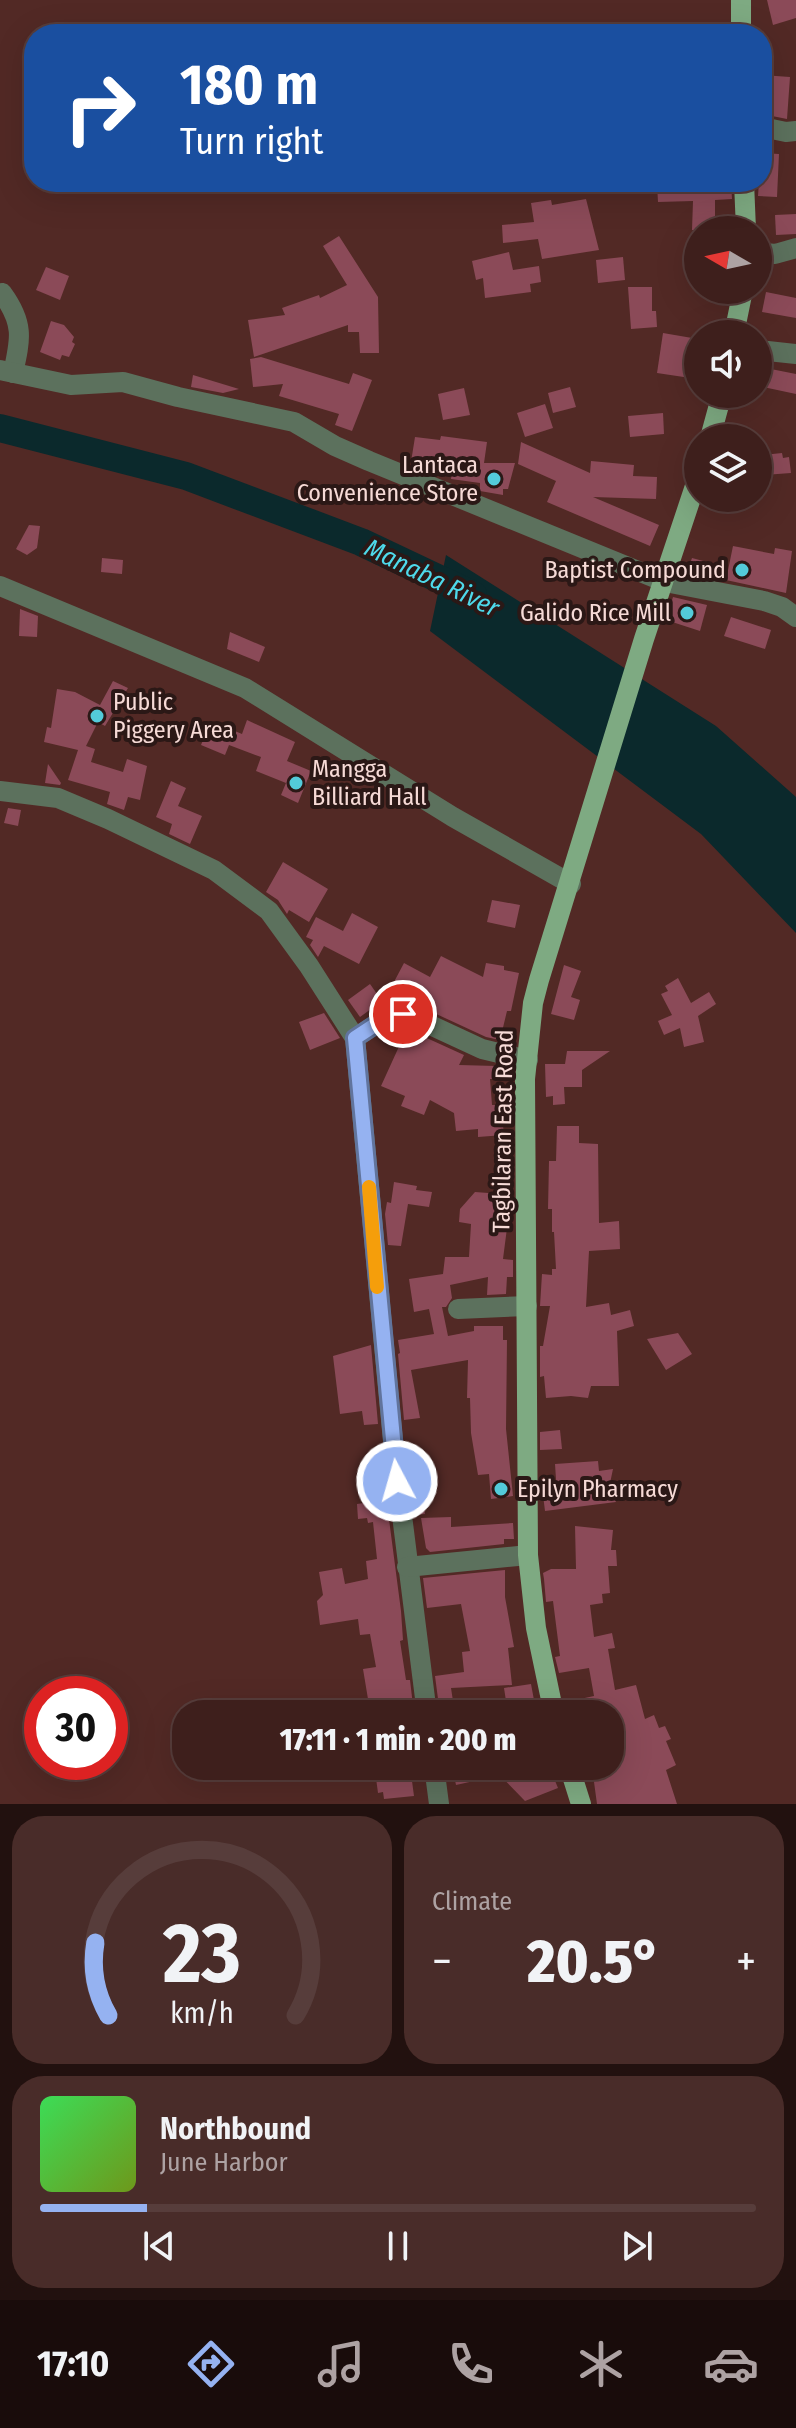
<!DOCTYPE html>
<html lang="en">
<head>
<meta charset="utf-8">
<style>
  :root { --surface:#3e1f1c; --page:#492c29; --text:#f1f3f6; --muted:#ada2a3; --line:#573d3b; --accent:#95b2f1 }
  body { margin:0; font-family:"Fira Sans Condensed",sans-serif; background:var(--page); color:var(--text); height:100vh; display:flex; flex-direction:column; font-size:30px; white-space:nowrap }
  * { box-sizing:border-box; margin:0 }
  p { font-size:26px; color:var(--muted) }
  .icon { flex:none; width:44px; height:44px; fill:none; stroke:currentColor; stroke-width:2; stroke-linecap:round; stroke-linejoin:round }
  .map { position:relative; height:1804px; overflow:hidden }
  .drawer { display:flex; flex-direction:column; gap:12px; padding:12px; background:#22110f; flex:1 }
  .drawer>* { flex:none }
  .banner { position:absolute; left:24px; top:24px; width:748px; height:168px; border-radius:32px; box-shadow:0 8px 32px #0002,0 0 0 2px var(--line); background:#1a4fa0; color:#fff; overflow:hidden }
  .needle { width:52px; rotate:279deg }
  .tools { position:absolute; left:684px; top:216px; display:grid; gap:16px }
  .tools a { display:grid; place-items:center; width:88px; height:88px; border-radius:50%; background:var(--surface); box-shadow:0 8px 32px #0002,0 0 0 2px var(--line); font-size:40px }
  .speed { position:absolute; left:24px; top:1676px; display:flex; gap:16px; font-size:40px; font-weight:700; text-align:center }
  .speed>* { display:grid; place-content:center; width:104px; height:104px; border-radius:50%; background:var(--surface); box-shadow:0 8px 32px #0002,0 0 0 2px var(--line); line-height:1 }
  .speed .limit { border:12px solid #d22; background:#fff; color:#111 }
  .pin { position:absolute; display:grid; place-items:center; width:68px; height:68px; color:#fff; margin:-34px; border:4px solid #fff; border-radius:50%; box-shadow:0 2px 8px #0007 }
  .me { position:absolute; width:88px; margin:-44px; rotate:354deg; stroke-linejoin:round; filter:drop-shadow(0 0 6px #0008) }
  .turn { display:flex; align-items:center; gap:28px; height:168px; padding:0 24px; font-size:36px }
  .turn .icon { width:104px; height:104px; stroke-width:2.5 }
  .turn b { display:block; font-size:56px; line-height:68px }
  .big { font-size:60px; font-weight:800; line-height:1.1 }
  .drawer .tile { flex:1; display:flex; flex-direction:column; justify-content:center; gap:12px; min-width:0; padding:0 28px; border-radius:32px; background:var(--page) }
  .drawer .dial { align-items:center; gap:0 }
  .dial svg { height:208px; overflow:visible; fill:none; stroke:var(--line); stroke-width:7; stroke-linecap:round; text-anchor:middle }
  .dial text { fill:var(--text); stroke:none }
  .song { display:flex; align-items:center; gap:24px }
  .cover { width:96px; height:96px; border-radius:12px; background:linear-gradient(135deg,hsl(130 70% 55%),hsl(80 70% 35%)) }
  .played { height:8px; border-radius:4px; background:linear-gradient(90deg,var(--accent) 15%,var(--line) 15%) }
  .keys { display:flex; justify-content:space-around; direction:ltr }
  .heat { display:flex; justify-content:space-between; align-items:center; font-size:44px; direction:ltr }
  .drawer .tiles { flex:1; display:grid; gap:12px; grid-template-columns:1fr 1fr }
  .tile:last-child { grid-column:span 2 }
  .trip { position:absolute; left:172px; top:1700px; width:452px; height:80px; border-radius:32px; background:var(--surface); box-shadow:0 8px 32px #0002,0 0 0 2px var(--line); font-weight:800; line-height:80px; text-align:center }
  .tab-bar { display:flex; height:128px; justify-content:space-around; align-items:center; background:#190c0b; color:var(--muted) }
  .tab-bar .icon { width:56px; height:56px }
  .tab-bar .selected { color:var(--accent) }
  .tab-bar b { font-size:36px; color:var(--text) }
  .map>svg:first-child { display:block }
  .water { fill:#0b292c }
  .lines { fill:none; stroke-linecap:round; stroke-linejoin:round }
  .river { stroke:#0b292c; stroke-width:28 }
  .building { fill:#8b4a58 }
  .minor { stroke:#5c715d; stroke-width:20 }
  .major { stroke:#7eaa82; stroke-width:20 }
  .route-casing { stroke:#61749d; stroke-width:20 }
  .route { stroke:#95b2f1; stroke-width:14 }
  .slow { stroke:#f59e0b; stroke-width:14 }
  .poi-dot { fill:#53cbda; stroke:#2b1816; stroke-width:3 }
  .labels { text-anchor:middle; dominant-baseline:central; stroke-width:8; stroke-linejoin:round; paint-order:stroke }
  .poi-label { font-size:24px; fill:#f6dad6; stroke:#2b1816; text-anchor:end }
  .street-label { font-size:24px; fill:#f6dad6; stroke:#2b1816 }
  .water-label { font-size:26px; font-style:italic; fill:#4ed9ea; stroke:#2b1816 }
</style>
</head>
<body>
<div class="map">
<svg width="796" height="1804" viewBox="0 0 796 1804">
  <rect width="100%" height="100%" fill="#522925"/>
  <polygon class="water" points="446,555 716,726 796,797 796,933 701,834 430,631"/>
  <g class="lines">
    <polyline class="river" points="0,428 186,476 361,542 473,595"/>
  </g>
  <g class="building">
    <polygon points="767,0 796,0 796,18 773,25"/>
    <polygon points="762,75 790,77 787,119 767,115 768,95 762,95"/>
    <polygon points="762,153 779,154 777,197 758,196 759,182 762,182"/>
    <polygon points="698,182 731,182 732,199 715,200 715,230 692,230 693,201 658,202 657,184"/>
    <polygon points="586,199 599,250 542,259 538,239 503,243 502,225 534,222 531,203 551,200 552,205"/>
    <polygon points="796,214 796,234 776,235 775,215"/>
    <polygon points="339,236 378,297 379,353 360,353 359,332 348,332 348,325 254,357 248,320 285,315 282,308 319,295 320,298 347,285 323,246"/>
    <polygon points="509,252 513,270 539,266 541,282 530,284 531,292 485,298 483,278 476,280 472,261"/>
    <polygon points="623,257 625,280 598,283 596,260"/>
    <polygon points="46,267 69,276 60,300 36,290"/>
    <polygon points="628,287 652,287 652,311 656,311 657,327 631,329"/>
    <polygon points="766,292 796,298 796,318 762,312"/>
    <polygon points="51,321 64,325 74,337 72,342 75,344 69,357 62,355 60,360 40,352"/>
    <polygon points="663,333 698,339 697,379 657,373"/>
    <polygon points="261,357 349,384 353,373 372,380 352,431 335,425 339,414 279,396 283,384 253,387 250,359"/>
    <polygon points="761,367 796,374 796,394 758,386"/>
    <polygon points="193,375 239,389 223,393 191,387"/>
    <polygon points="570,387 576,407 553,413 548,393"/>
    <polygon points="464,388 470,415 443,420 438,394"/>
    <polygon points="545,404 553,428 525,437 517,413"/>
    <polygon points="663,413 664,434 630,437 628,416"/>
    <polygon points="441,436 487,442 484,463 515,463 508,489 503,489 503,495 480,491 480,483 451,479 452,471 411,462 415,437 440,440"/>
    <polygon points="521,442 590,473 591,461 634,465 633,476 657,477 656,499 593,497 659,525 650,546 547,502 556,481 518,464"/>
    <polygon points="782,453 783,458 789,457 791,473 764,475 763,455"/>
    <polygon points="29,525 40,526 37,548 27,555 16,549"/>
    <polygon points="733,546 774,554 775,548 792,551 786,593 726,580"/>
    <polygon points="102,558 123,560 122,574 101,572"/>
    <polygon points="692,558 707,562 703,576 687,573"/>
    <polygon points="673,597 707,605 700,631 666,620"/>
    <polygon points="20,609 38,616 37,637 19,636"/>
    <polygon points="731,617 771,630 765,649 724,636"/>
    <polygon points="230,632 265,647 259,662 227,649"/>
    <polygon points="113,681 128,688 105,726 98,722 86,746 95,749 91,762 123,772 127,759 147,766 140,800 128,797 124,810 107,804 110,792 68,780 78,750 44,742 47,727 51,728 57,689 75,692 100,705"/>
    <polygon points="247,720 295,742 287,761 311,771 298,803 281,795 286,783 256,771 261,757 229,745 225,755 201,745 211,721 242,734"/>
    <polygon points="48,764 61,783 60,785 45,783"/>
    <polygon points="171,781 186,788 178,806 202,816 190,844 169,834 172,824 156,817"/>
    <polygon points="8,808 21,810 18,826 4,823"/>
    <polygon points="283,862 328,889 309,922 289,910 287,914 278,900 266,892"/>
    <polygon points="492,900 520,905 515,928 487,922"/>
    <polygon points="352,913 378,927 359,964 324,946 318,957 310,945 313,940 306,937 316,917 343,931"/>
    <polygon points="441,956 483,977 486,963 504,966 504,970 519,973 511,1011 507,1011 500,1040 486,1037 419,1006 406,1002 396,1002 386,997 404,963 430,977"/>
    <polygon points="564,965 581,971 571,997 580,1000 574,1020 551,1014"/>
    <polygon points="678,978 691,1003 709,992 716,1004 698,1016 704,1042 684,1047 680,1028 664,1035 658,1021 672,1015 661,994 668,991 665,986"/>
    <polygon points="370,984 382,1001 360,1017 348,1000"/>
    <polygon points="324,1013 340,1038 310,1050 299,1022"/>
    <polygon points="407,1029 464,1055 459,1065 496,1066 497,1079 490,1079 492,1105 501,1105 504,1135 478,1137 478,1129 456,1131 454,1113 430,1100 424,1115 401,1106 405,1096 381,1086"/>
    <polygon points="567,1051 610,1051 582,1070 582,1087 564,1087 565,1104 553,1105 553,1096 546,1097 545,1064 565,1064"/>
    <polygon points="557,1126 579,1126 579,1143 598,1144 599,1223 619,1221 620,1249 589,1251 586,1307 609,1303 611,1315 630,1310 634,1326 617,1331 619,1386 591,1386 588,1398 571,1396 546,1398 544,1376 540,1377 540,1346 543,1346 550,1306 540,1306 542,1274 552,1275 552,1269 556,1269 554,1232 552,1232 552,1209 548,1209 549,1161 556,1161"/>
    <polygon points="394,1182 417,1186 416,1190 432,1192 429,1207 408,1204 401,1246 388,1245 385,1214 387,1202 391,1203"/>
    <polygon points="475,1192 502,1194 503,1227 507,1228 503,1259 513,1260 513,1277 507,1277 506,1294 487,1295 488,1277 450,1285 452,1298 446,1307 442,1307 448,1336 474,1331 474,1326 503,1326 503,1340 507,1340 506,1429 513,1496 491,1499 489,1474 478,1475 471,1433 470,1398 467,1398 468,1360 411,1370 420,1418 404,1420 398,1354 400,1353 398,1340 434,1334 429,1309 414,1312 409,1279 443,1274 445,1257 469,1257 471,1224 459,1222 460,1209"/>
    <polygon points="678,1333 692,1354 666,1370 647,1339"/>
    <polygon points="371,1345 378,1424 364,1425 362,1411 340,1414 333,1356"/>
    <polygon points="560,1430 562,1449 540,1450 540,1432"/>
    <polygon points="598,1461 599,1471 613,1469 609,1488 616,1502 545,1511 543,1495 557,1494 555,1464"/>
    <polygon points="384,1500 385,1505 387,1504 401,1611 403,1640 400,1641 406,1680 410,1680 414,1714 386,1714 384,1702 369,1705 363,1669 376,1667 370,1634 360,1635 358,1619 320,1625 317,1601 323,1595 319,1572 342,1568 345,1584 368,1579 366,1561 377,1559 373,1522 368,1523 367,1518 358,1519 357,1504"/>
    <polygon points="423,1500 425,1514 415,1515 413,1501"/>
    <polygon points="451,1517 451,1527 513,1523 514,1539 504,1539 504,1544 430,1552 426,1548 421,1518"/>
    <polygon points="575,1526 613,1530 611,1550 616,1550 617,1566 608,1566 610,1593 602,1594 603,1603 590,1605 594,1637 612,1633 615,1648 608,1649 615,1690 636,1685 645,1719 654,1715 659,1728 665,1726 671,1739 666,1741 676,1765 666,1770 677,1804 597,1804 594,1782 588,1766 610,1766 610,1714 569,1714 566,1702 594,1696 589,1668 559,1673 555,1657 560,1656 553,1601 546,1602 544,1579 543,1573 551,1569 576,1569"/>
    <polygon points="505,1570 505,1597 514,1647 508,1648 512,1685 451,1688 455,1714 440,1714 435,1676 464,1672 462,1652 470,1651 461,1604 427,1608 423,1578"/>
    <polygon points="531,1684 536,1711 508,1714 504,1688"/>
    <polygon points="380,1766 410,1766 414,1796 384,1799 383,1792 378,1793 376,1778 382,1777"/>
    <polygon points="452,1766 470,1766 474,1781 456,1785"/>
    <polygon points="491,1766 549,1766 558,1788 525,1801"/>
  </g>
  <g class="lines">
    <g class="minor">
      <polyline points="762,127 786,132 796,131"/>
      <polyline points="758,252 775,254 796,248"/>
      <path d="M2 293C24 323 21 338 13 373"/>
      <polyline points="758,350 796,354"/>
      <polyline points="0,370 71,385 123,382 178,397 294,422 335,446 369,461 665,582 764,601 782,607 796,617"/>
      <polyline points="0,586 245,688 453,817 571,884"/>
      <polyline points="0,791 58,798 108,819 214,870 269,911 309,966 355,1038 394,1452 427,1714"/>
      <polyline points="355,1038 387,1017 403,1014 415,1018 482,1049 528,1060"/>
      <polyline points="458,1309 527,1306"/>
      <polyline points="407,1567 528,1555"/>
      <polyline points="434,1766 439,1804"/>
    </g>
    <g class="major">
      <polyline points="741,0 741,34"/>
      <polyline points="744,182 746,230"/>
      <polyline points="734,334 743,290"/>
      <polyline points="710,438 722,394"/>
      <polyline points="554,1714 536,1628 528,1555 525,1079 533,1003 539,980 644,639 698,477"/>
      <polyline points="569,1766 581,1804"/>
    </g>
  </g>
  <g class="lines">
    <g class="route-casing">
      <polyline id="route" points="397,1481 355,1038 387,1017 403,1014"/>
    </g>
    <use href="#route" class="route"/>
    <polyline class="slow" points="369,1187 377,1287"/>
  </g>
  <g class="poi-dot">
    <circle cx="494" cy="479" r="8"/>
    <circle cx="742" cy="570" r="8"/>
    <circle cx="687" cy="613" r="8"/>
    <circle cx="97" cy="716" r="8"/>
    <circle cx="296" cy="783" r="8"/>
    <circle cx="501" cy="1489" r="8"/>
  </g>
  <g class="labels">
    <g class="poi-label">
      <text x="478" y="465">Lantaca<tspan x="478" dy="28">Convenience Store</tspan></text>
      <text x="726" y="570">Baptist Compound</text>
      <text x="671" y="613">Galido Rice Mill</text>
      <text x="113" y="702" text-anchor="start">Public<tspan x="113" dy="28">Piggery Area</tspan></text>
      <text x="312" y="769" text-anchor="start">Mangga<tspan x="312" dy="28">Billiard Hall</tspan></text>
      <text x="517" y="1489" text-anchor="start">Epilyn Pharmacy</text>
    </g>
    <g class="street-label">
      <text transform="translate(503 1131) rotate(-89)">Tagbilaran East Road</text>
    </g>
    <g class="water-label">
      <text transform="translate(432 578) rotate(26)">Manaba River</text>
    </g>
  </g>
</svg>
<div class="tools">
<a><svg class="needle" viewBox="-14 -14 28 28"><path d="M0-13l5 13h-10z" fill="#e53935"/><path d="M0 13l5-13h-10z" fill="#ada2a3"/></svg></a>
<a><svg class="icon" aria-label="sound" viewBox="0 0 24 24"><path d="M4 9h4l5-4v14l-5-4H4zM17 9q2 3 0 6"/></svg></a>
<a><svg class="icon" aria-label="layers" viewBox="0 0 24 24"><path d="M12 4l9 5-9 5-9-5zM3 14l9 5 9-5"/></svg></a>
</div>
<div class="speed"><div class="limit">30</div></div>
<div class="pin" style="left:403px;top:1014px;background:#d93025"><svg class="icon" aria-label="arrive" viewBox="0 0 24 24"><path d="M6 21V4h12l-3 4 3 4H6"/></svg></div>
<svg class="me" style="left:397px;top:1481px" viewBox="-20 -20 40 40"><circle r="17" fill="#95b2f1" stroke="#fff" stroke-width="3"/><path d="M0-11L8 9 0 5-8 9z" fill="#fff"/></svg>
<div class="trip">17:11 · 1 min · 200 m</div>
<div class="banner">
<div class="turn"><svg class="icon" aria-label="right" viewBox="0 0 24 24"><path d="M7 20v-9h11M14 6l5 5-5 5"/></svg><div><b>180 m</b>Turn right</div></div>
</div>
</div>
<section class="drawer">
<div class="tiles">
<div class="tile dial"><svg viewBox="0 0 100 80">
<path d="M14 69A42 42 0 1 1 86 69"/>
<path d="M14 69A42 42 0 0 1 9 41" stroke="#95b2f1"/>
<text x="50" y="56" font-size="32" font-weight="700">23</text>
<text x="50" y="72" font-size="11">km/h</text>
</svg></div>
<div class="tile"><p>Climate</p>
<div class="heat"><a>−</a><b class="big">20.5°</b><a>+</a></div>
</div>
<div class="tile">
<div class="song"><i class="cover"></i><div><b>Northbound</b><p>June Harbor</p></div></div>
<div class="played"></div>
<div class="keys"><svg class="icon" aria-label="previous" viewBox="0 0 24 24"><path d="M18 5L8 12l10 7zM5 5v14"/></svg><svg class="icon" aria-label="pause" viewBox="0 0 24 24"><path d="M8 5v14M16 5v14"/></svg><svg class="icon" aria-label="next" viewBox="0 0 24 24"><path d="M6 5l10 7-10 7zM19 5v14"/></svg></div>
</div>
</div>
</section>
<nav class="tab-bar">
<b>17:10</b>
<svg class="icon selected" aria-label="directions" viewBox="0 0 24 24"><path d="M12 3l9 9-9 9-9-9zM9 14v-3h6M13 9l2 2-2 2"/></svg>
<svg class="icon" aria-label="music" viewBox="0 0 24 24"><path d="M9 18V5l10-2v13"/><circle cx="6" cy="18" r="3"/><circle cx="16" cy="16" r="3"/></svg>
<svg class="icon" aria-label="phone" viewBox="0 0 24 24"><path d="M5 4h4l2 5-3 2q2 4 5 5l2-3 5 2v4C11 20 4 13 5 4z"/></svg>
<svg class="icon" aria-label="climate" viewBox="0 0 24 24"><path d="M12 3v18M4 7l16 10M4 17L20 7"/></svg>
<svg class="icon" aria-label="car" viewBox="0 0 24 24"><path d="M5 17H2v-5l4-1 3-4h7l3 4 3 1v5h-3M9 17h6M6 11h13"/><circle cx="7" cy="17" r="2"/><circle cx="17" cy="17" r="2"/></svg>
</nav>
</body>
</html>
